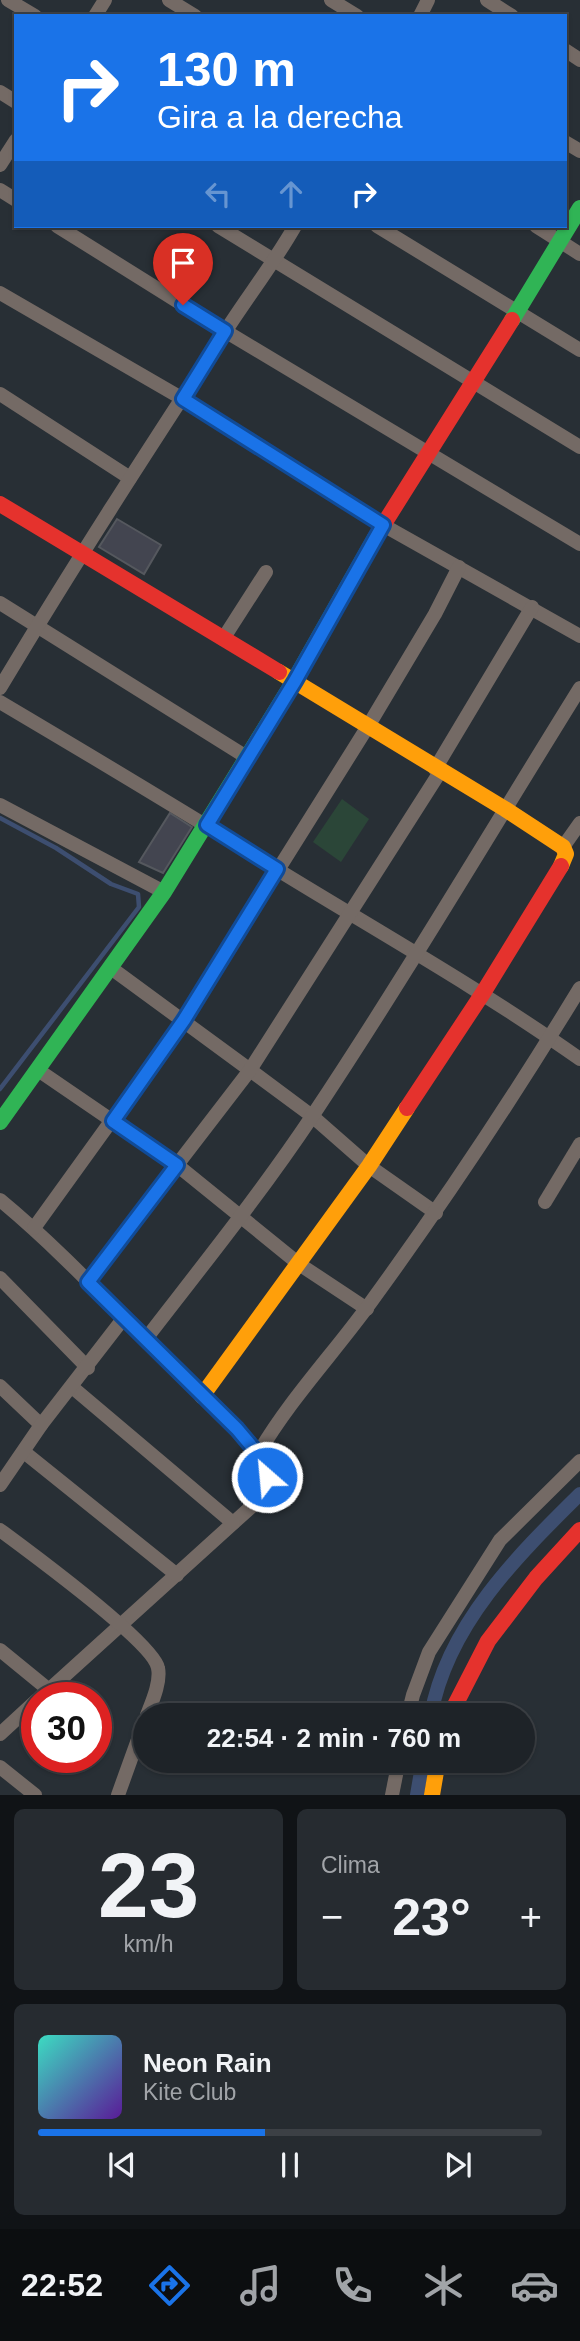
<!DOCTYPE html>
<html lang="es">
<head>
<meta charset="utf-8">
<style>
  :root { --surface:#1e2328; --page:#262b30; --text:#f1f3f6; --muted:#a1a4a8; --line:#3c4045; --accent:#1a73e8 }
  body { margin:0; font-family:Helvetica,sans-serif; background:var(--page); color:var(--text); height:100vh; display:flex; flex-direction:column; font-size:26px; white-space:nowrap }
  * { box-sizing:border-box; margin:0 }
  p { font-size:23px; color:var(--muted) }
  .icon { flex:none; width:38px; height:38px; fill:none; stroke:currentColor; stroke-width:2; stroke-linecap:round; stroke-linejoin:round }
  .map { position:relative; height:1795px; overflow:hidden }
  .details { display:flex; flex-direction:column; gap:14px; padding:14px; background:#101316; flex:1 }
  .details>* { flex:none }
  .banner { position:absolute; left:14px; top:14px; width:553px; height:214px; border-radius:0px; box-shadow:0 2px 5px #0004,0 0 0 2px var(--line); background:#1a73e8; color:#fff; overflow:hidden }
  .speed { position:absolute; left:21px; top:1682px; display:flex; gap:14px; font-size:35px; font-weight:700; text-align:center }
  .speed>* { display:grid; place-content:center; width:91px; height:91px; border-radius:50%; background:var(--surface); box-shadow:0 2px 5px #0004,0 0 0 2px var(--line); line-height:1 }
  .speed .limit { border:10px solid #d22; background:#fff; color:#111 }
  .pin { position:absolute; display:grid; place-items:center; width:60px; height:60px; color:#fff; margin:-72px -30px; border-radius:50% 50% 50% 0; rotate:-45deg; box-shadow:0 0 7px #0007 }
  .pin .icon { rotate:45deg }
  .me { position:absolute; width:77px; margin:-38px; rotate:333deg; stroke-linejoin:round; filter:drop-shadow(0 0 5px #0008) }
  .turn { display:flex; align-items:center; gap:24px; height:147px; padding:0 28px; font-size:32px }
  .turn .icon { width:91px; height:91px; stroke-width:2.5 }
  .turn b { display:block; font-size:49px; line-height:60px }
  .lanes { display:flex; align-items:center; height:66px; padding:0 28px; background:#0003; justify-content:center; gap:35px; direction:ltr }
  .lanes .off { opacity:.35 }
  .big { font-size:52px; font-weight:600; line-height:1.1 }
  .details .tile { flex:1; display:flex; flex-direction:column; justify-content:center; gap:10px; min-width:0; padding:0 24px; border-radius:10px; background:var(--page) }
  .details .dial { align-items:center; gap:0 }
  .dial b { font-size:91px; line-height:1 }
  .song { display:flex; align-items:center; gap:21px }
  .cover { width:84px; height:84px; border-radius:10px; background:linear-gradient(135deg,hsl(170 70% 55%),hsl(270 70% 35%)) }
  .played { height:7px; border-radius:4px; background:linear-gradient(90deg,var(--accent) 45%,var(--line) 45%) }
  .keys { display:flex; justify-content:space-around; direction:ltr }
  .heat { display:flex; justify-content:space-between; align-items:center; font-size:38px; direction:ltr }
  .details .tiles { flex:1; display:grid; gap:14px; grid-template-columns:1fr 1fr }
  .tile:last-child { grid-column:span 2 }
  .trip { position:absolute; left:133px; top:1703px; width:402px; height:70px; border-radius:35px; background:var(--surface); box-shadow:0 2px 5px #0004,0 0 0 2px var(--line); font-weight:600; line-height:70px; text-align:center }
  .menu { display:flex; height:112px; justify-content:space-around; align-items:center; background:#0c0e10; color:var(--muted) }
  .menu .icon { width:49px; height:49px }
  .menu .active { color:var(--accent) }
  .menu b { font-size:32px; color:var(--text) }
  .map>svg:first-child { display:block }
  .green { fill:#2b4638 }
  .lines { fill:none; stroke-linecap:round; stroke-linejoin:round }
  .stream { stroke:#3d4e70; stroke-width:4.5 }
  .canal { stroke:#3d4e70; stroke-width:14 }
  .building { fill:#434550; stroke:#55585e; stroke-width:2 }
  .street { stroke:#746a65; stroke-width:14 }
  .fast { stroke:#30b455; stroke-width:16 }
  .slow { stroke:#ff9f0a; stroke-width:16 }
  .jam { stroke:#e5322d; stroke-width:16 }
  .route-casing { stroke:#114b97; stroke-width:18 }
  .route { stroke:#1a73e8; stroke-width:12 }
</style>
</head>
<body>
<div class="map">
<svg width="580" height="1795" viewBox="0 0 580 1795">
  <rect width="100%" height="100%" fill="#282f35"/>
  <polygon class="green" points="342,799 369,819 341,862 313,842"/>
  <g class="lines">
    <polyline class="stream" points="0,818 56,848 111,884 138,894 139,907 0,1089"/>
    <g class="canal">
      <path d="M431 1715C447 1625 518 1555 580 1494"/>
      <polyline points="417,1795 423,1760"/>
    </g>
  </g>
  <g class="building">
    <polygon points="117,519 161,545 144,574 99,547"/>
    <polygon points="170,813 192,827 163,873 139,862"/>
  </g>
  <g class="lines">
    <g class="street">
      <polyline points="8,0 35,16"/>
      <polyline points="169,0 195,16"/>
      <polyline points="331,0 357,16"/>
      <polyline points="487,0 512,16"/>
      <polyline points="95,16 105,0"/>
      <polyline points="420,16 428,0"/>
      <polyline points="565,50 580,60"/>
      <polyline points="0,92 16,102"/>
      <polyline points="565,142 580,151"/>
      <polyline points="0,165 16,140"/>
      <polyline points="0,190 16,200"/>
      <polyline points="57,226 225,331 580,544"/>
      <polyline points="218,226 580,447"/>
      <polyline points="377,226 580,350"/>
      <polyline points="536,226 580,254"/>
      <polyline points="0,293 183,399 383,525 580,636"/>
      <polyline points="0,394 130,478"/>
      <polyline points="0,603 248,758"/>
      <polyline points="223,639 266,572"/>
      <path d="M0 688C72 567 148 450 225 332 248 296 274 263 295 226"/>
      <path d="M0 702C93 757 186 813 278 870 379 932 482 990 580 1059"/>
      <polyline points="435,769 532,607"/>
      <polyline points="0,805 164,892"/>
      <polyline points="563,847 580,823"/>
      <polyline points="111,968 250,1070 312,1116 369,1166 436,1213"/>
      <polyline points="38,1070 177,1165 299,1264 367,1309"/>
      <path d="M0 1200C63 1252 119 1314 178 1372 199 1392 247 1432 259 1456 268 1473 267 1480 262 1497L40 1698"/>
      <polyline points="545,1202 580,1144"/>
      <polyline points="34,1228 184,1020 370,723 435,614 459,567"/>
      <polyline points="0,1278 88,1368"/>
      <polyline points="87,1282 250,1070 440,772"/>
      <path d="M145 1340C202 1266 261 1193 313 1115 406 975 491 831 580 688"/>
      <polyline points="0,1386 41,1425"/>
      <polyline points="72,1387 233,1523"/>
      <polyline points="24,1452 177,1575"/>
      <path d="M258 1454C291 1397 338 1349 376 1295 448 1196 516 1093 580 988"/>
      <polyline points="0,1485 41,1425 123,1319"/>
      <path d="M0 1530C27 1550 154 1643 158 1668 161 1682 152 1702 147 1715"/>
      <polyline points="0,1650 49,1690"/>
      <polyline points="408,1715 413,1695 429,1652 500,1540 580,1461"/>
      <polyline points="0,1734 37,1700"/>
      <polyline points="0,1767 35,1795"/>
      <polyline points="118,1795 145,1720"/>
      <polyline points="392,1795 399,1760"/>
    </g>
    <g class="fast">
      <polyline points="512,320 580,208"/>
      <polyline points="0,1122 164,892 294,681 375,538"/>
    </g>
    <g class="slow">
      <polyline points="279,672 505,809 563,847 566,854 561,866"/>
      <polyline points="202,1396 369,1166 407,1108"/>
      <polyline points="432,1795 438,1760"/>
    </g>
    <g class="jam">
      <polyline points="0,504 279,672"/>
      <polyline points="375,538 512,320"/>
      <polyline points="407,1108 483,993 561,866"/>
      <polyline points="450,1715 488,1641 536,1578 580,1530"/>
    </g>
  </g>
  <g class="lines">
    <g class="route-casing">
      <polyline id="route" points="183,305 225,331 183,399 383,525 295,681 207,825 277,869 184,1020 113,1121 177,1165 88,1282 237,1429 258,1454 267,1477"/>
    </g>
    <use href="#route" class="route"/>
  </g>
</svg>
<div class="speed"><div class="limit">30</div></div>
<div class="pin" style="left:183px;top:305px;background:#d93025"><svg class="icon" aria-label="arrive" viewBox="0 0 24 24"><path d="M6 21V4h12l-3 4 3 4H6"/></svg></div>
<svg class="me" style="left:267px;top:1477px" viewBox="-20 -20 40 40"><circle r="17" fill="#1a73e8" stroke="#fff" stroke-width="3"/><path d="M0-11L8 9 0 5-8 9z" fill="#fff"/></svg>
<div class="trip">22:54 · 2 min · 760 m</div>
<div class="banner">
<div class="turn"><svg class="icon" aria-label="right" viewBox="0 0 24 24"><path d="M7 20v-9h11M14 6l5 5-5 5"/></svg><div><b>130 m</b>Gira a la derecha</div></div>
<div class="lanes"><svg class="icon off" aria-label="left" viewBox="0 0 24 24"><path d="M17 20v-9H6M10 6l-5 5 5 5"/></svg><svg class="icon off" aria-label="ahead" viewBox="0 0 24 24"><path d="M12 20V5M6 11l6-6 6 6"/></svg><svg class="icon" aria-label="right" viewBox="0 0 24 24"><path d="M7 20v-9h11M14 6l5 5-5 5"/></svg></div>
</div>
</div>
<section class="details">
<div class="tiles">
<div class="tile dial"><b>23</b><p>km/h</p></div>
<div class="tile"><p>Clima</p>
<div class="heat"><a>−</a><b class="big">23°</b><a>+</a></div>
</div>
<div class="tile">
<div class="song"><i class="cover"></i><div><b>Neon Rain</b><p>Kite Club</p></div></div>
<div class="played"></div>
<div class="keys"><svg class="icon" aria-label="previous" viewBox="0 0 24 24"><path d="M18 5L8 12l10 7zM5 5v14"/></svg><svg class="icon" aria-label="pause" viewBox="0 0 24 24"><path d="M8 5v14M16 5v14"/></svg><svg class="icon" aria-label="next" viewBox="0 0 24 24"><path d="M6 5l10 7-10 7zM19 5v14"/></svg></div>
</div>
</div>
</section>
<nav class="menu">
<b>22:52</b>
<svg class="icon active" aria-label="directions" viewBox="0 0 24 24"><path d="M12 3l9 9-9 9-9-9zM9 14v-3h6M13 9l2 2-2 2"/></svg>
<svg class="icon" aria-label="music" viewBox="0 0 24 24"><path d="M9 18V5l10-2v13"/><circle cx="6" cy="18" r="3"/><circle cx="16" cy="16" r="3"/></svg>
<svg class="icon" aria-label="phone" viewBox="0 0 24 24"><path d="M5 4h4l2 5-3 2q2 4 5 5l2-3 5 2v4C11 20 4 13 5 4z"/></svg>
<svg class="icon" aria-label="climate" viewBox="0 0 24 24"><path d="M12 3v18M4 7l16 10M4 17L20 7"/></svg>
<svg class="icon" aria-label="car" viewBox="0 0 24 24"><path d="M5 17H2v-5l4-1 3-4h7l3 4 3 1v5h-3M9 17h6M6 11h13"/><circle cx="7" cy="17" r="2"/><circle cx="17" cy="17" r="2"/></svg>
</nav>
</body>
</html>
